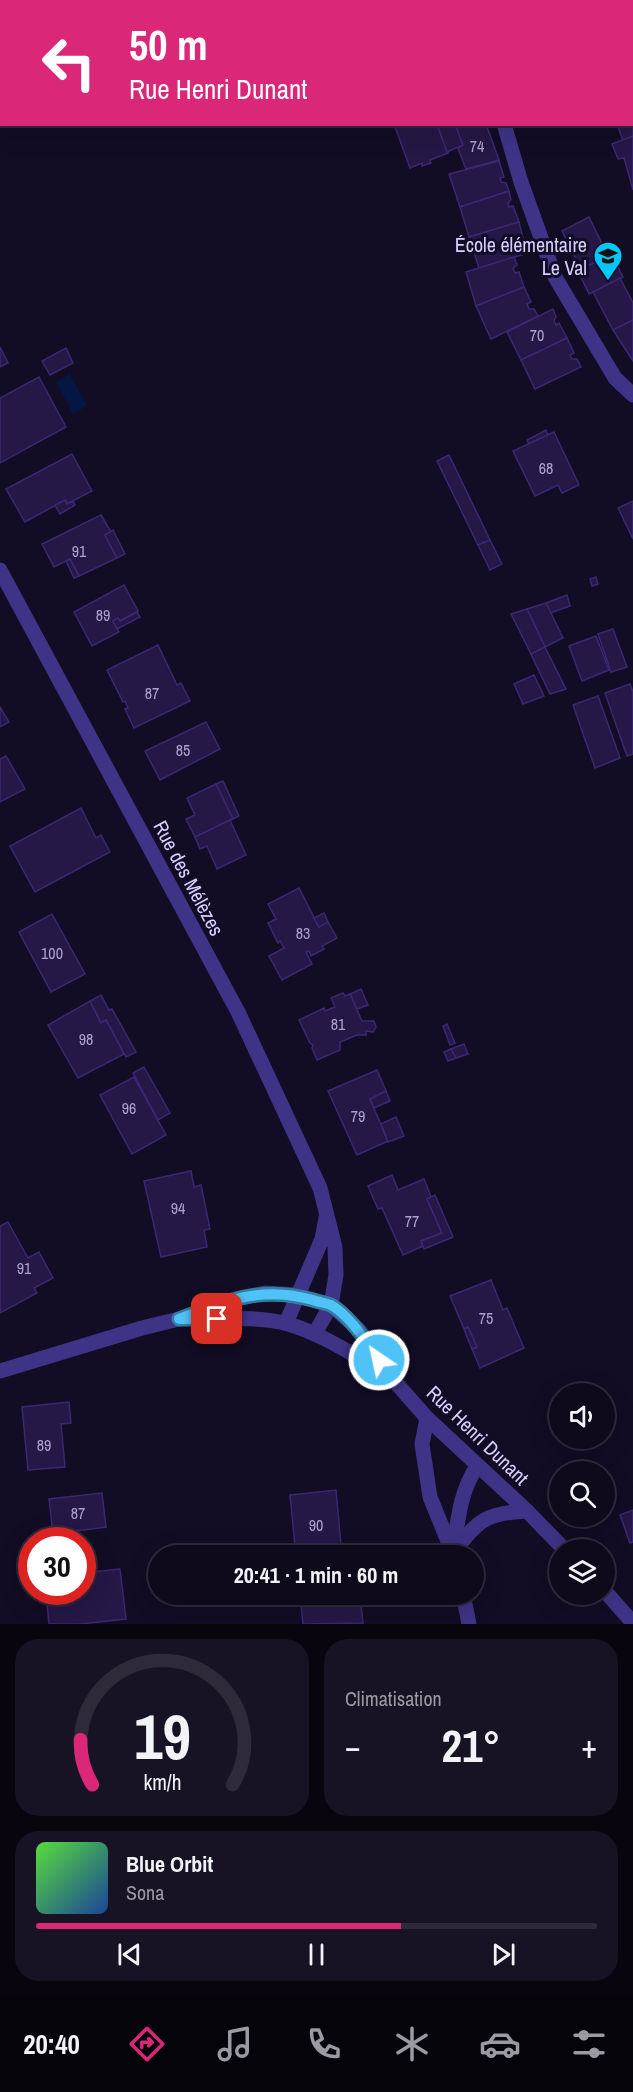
<!DOCTYPE html>
<html lang="fr">
<head>
<meta charset="utf-8">
<style>
  :root { --surface:#0e091b; --page:#171224; --text:#f1f3f6; --muted:#9b9aa3; --line:#2e2a3a; --accent:#db2777 }
  body { margin:0; font-family:"Archivo Narrow",sans-serif; background:var(--page); color:var(--text); height:100vh; display:flex; flex-direction:column; font-size:22px; white-space:nowrap }
  * { box-sizing:border-box; margin:0 }
  p { font-size:20px; color:var(--muted) }
  .icon { flex:none; width:33px; height:33px; fill:none; stroke:currentColor; stroke-width:2; stroke-linecap:round; stroke-linejoin:round }
  .map { position:relative; height:1624px; overflow:hidden }
  .drawer { display:flex; flex-direction:column; gap:15px; padding:15px; background:#08050f; flex:1 }
  .drawer>* { flex:none }
  .banner { position:absolute; left:0px; top:0px; width:633px; height:126px; box-shadow:0 6px 24px #0002,0 0 0 2px var(--line); background:#db2777; color:#fff; overflow:hidden }
  .tools { position:absolute; left:549px; top:1383px; display:grid; gap:12px }
  .tools a { display:grid; place-items:center; width:66px; height:66px; border-radius:50%; background:var(--surface); box-shadow:0 6px 24px #0002,0 0 0 2px var(--line); font-size:30px }
  .speed { position:absolute; left:18px; top:1527px; display:flex; gap:12px; font-size:30px; font-weight:700; text-align:center }
  .speed>* { display:grid; place-content:center; width:78px; height:78px; border-radius:50%; background:var(--surface); box-shadow:0 6px 24px #0002,0 0 0 2px var(--line); line-height:1 }
  .speed .limit { border:9px solid #d22; background:#fff; color:#111 }
  .pin { position:absolute; display:grid; place-items:center; width:51px; height:51px; color:#fff; margin:-26px; border-radius:12px; box-shadow:0 3px 9px #0006 }
  .me { position:absolute; width:66px; margin:-33px; rotate:326deg; stroke-linejoin:round; filter:drop-shadow(0 0 4px #0008) }
  .turn { display:flex; align-items:center; gap:21px; height:126px; padding:0 30px; font-size:27px }
  .turn .icon { width:78px; height:78px; stroke-width:2.5 }
  .turn b { display:block; font-size:42px; line-height:51px }
  .big { font-size:45px; font-weight:800; line-height:1.1 }
  .drawer .card { flex:1; display:flex; flex-direction:column; justify-content:center; gap:9px; min-width:0; padding:0 21px; border-radius:24px; background:var(--page) }
  .drawer .dial { align-items:center; gap:0 }
  .dial svg { height:156px; overflow:visible; fill:none; stroke:var(--line); stroke-width:7; stroke-linecap:round; text-anchor:middle }
  .dial text { fill:var(--text); stroke:none }
  .song { display:flex; align-items:center; gap:18px }
  .cover { width:72px; height:72px; border-radius:9px; background:linear-gradient(135deg,hsl(110 70% 55%),hsl(220 70% 35%)) }
  .played { height:6px; border-radius:3px; background:linear-gradient(90deg,var(--accent) 65%,var(--line) 65%) }
  .keys { display:flex; justify-content:space-around; direction:ltr }
  .heat { display:flex; justify-content:space-between; align-items:center; font-size:33px; direction:ltr }
  .drawer .tiles { flex:1; display:grid; gap:15px; grid-template-columns:1fr 1fr }
  .card:last-child { grid-column:span 2 }
  .trip { position:absolute; left:148px; top:1545px; width:336px; height:60px; border-radius:30px; background:var(--surface); box-shadow:0 6px 24px #0002,0 0 0 2px var(--line); font-weight:800; line-height:60px; text-align:center }
  .dock { display:flex; height:96px; justify-content:space-around; align-items:center; background:#06040b; color:var(--muted) }
  .dock .icon { width:42px; height:42px }
  .dock .active { color:var(--accent) }
  .dock b { font-size:27px; color:var(--text) }
  .map>svg:first-child { display:block }
  .water { fill:#051643 }
  .building { fill:#251746; stroke:#3d2774; stroke-width:1.5 }
  .lines { fill:none; stroke-linecap:round; stroke-linejoin:round }
  .street { stroke:#3e3386; stroke-width:15 }
  .route-casing { stroke:#337fa1; stroke-width:15 }
  .route { stroke:#4fc3f7; stroke-width:10 }
  .labels { text-anchor:middle; dominant-baseline:central; stroke-width:6; stroke-linejoin:round; paint-order:stroke }
  .number-label { font-size:16px; fill:#aca1d1 }
  .poi-label { font-size:20px; fill:#d9cfff; stroke:#120c24; text-anchor:end }
  .street-label { font-size:20px; fill:#d9cfff; stroke:#120c24 }
</style>
</head>
<body>
<div class="map">
<svg width="633" height="1624" viewBox="0 0 633 1624">
  <rect width="100%" height="100%" fill="#120c24"/>
  <polygon class="water" points="70,374 87,406 73,414 56,382"/>
  <g class="building">
    <rect x="320" y="0" width="40" height="2"/>
    <polygon points="360,0 384,0 385,2 360,2"/>
    <polygon points="384,0 427,0 427,2 385,2"/>
    <rect x="553" y="0" width="63" height="2"/>
    <polygon points="616,0 633,0 633,15 632,15 632,2"/>
    <polygon points="632,103 633,103 633,136 623,141 617,124 632,124"/>
    <polygon points="394,124 437,124 448,153 430,160 431,163 422,166 422,163 410,168"/>
    <polygon points="437,124 455,124 463,145 447,152"/>
    <polygon points="455,124 486,124 499,160 466,169 458,148 463,145"/>
    <polygon points="633,136 633,190 624,158 618,159 612,144"/>
    <polygon points="499,161 504,177 500,178 501,182 506,183 509,191 460,207 449,174"/>
    <polygon points="509,191 511,200 508,203 509,207 513,206 519,222 469,237 460,207"/>
    <polygon points="589,217 608,256 581,269 562,231"/>
    <polygon points="519,222 523,238 519,239 520,244 525,245 528,253 479,268 469,237"/>
    <polygon points="611,254 623,277 589,294 578,271"/>
    <polygon points="514,257 517,265 513,268 515,273 519,272 524,287 476,306 466,272"/>
    <polygon points="620,278 633,303 633,320 613,330 593,292"/>
    <polygon points="524,287 531,302 527,304 529,309 534,309 538,316 491,339 476,306"/>
    <polygon points="553,309 556,317 554,320 556,325 559,323 567,338 521,360 507,332"/>
    <polygon points="633,320 633,361 613,330"/>
    <polygon points="567,338 574,353 570,355 572,359 577,359 581,367 535,389 521,360"/>
    <polygon points="0,347 8,363 0,367"/>
    <polygon points="66,348 73,363 50,375 42,361"/>
    <polygon points="39,377 66,427 0,463 0,398"/>
    <polygon points="546,430 548,435 529,444 527,440"/>
    <polygon points="554,432 579,485 562,493 558,485 535,496 513,451"/>
    <polygon points="72,454 92,491 67,504 65,500 25,522 6,489"/>
    <polygon points="449,455 490,540 478,545 437,461"/>
    <polygon points="65,500 67,504 73,501 75,505 60,514 55,505"/>
    <polygon points="633,501 633,539 618,508"/>
    <polygon points="101,515 111,532 105,535 117,558 79,576 70,559 54,567 42,544"/>
    <polygon points="113,530 125,554 117,558 105,535"/>
    <polygon points="490,540 502,564 490,570 478,545"/>
    <polygon points="70,559 79,576 74,578 66,561"/>
    <polygon points="596,577 598,584 592,586 590,579"/>
    <polygon points="124,585 138,611 120,621 118,618 113,621 119,632 92,646 74,612"/>
    <polygon points="567,595 570,606 550,613 546,603"/>
    <polygon points="546,603 563,638 545,647 527,609"/>
    <polygon points="527,609 545,647 531,654 511,614"/>
    <polygon points="137,612 140,617 117,629 113,621 118,618 120,621"/>
    <polygon points="613,629 627,667 611,672 598,634"/>
    <polygon points="596,636 609,670 582,681 569,646"/>
    <polygon points="158,645 177,685 181,683 190,701 134,728 125,709 128,708 125,701 123,702 107,670"/>
    <polygon points="545,647 566,689 550,694 531,654"/>
    <polygon points="534,675 544,696 523,704 514,684"/>
    <polygon points="630,684 633,692 633,754 627,756 605,693"/>
    <polygon points="598,696 620,758 595,768 573,705"/>
    <polygon points="0,707 9,722 0,727"/>
    <polygon points="206,722 220,749 160,780 145,751"/>
    <polygon points="6,756 25,789 0,802 0,759"/>
    <polygon points="223,781 239,816 233,819 216,784"/>
    <polygon points="216,784 233,819 195,837 186,819 195,815 187,798"/>
    <polygon points="81,808 96,838 101,835 110,852 35,892 10,846"/>
    <polygon points="230,820 246,855 217,869 207,846 200,849 195,837"/>
    <polygon points="299,888 319,927 328,922 337,938 322,946 324,949 311,956 309,951 306,952 312,964 282,980 269,956 284,948 280,941 278,943 268,923 276,919 268,904"/>
    <polygon points="324,913 328,922 319,927 314,918"/>
    <polygon points="52,914 85,974 51,992 19,932"/>
    <polygon points="361,989 368,1005 357,1009 350,994"/>
    <polygon points="343,993 345,996 350,994 362,1021 374,1021 376,1027 373,1032 366,1031 366,1035 357,1035 340,1042 340,1050 317,1060 312,1048 313,1045 310,1043 299,1020 324,1008 325,1011 335,1007 331,998"/>
    <polygon points="101,995 109,1010 112,1009 136,1052 126,1057 106,1020 101,1023 90,1001"/>
    <polygon points="90,1001 101,1023 106,1020 124,1054 78,1078 48,1025"/>
    <polygon points="447,1024 455,1043 450,1045 443,1026"/>
    <polygon points="464,1044 468,1054 456,1058 451,1049"/>
    <polygon points="451,1049 456,1058 448,1061 444,1052"/>
    <polygon points="144,1067 170,1113 158,1120 133,1073"/>
    <polygon points="377,1070 386,1091 370,1099 388,1141 357,1155 328,1091"/>
    <polygon points="134,1077 166,1135 132,1154 100,1095"/>
    <polygon points="386,1091 390,1101 374,1108 370,1099"/>
    <polygon points="396,1117 404,1136 388,1142 381,1124"/>
    <polygon points="191,1171 194,1187 201,1185 210,1229 204,1230 207,1247 161,1257 144,1181"/>
    <polygon points="392,1175 398,1190 424,1179 431,1197 427,1199 442,1233 421,1241 423,1246 403,1255 382,1208 378,1209 368,1186"/>
    <polygon points="435,1195 453,1237 424,1249 421,1241 442,1233 427,1199"/>
    <polygon points="8,1222 28,1258 39,1252 53,1278 34,1288 37,1293 0,1313 0,1226"/>
    <polygon points="491,1280 503,1310 507,1308 524,1348 480,1368 472,1349 477,1347 468,1327 464,1329 450,1296"/>
    <polygon points="468,1327 477,1347 472,1349 464,1329"/>
    <polygon points="69,1402 71,1423 61,1424 65,1467 28,1470 22,1407"/>
    <polygon points="336,1490 342,1556 296,1556 290,1495"/>
    <polygon points="102,1493 106,1527 53,1534 49,1499"/>
    <polygon points="633,1510 633,1542 630,1543 620,1515"/>
    <polygon points="120,1569 126,1619 80,1624 49,1624 46,1592 82,1592 82,1573"/>
    <polygon points="300,1594 360,1594 363,1623 303,1624"/>
  </g>
  <g class="lines">
    <g class="street">
      <polyline points="468,0 468,2"/>
      <polyline points="504,124 521,182 555,277 615,378 633,395"/>
      <polyline points="0,570 238,1012 320,1188 335,1247 336,1275 331,1305 315,1333"/>
      <path d="M192 1319C221 1319 260 1316 288 1324 323 1334 354 1356 386 1373"/>
      <polyline points="286,1323 322,1239 326,1218"/>
      <polyline points="0,1371 142,1328 179,1319 227,1301 265,1293 296,1295 331,1305 360,1331 389,1375 427,1418 527,1511 565,1550"/>
      <polyline points="427,1418 422,1444 430,1497 454,1556"/>
      <path d="M455 1551C478 1519 488 1513 527 1511"/>
      <path d="M453 1553C458 1521 459 1494 477 1466"/>
      <polyline points="604,1590 633,1623"/>
      <polyline points="463,1594 469,1624"/>
    </g>
  </g>
  <g class="lines">
    <g class="route-casing">
      <path id="route" d="M217 1319H179C227 1301 261 1285 313 1300 318 1302 326 1303 331 1305 349 1315 368 1343 379 1360"/>
    </g>
    <use href="#route" class="route"/>
  </g>
  <defs>
    <g id="school-pin" transform="scale(1.5)"><path d="M0 17L-7.5 6A9.5 9.5 0 1 1 7.5 6Z" fill="#00c8fa" stroke="#120c24"/><path d="M0-5L7-2L0 1L-7-2ZM-4 1L0 2.5L4 1V4Q0 6-4 4Z" fill="#111"/></g>
  </defs>
  <g fill-rule="evenodd">
    <use href="#school-pin" x="608" y="256"/>
  </g>
  <g class="labels">
    <g class="number-label">
      <text x="477" y="146">74</text>
      <text x="537" y="335">70</text>
      <text x="546" y="468">68</text>
      <text x="79" y="551">91</text>
      <text x="103" y="615">89</text>
      <text x="152" y="693">87</text>
      <text x="183" y="750">85</text>
      <text x="303" y="933">83</text>
      <text x="52" y="953">100</text>
      <text x="338" y="1024">81</text>
      <text x="86" y="1039">98</text>
      <text x="129" y="1108">96</text>
      <text x="358" y="1116">79</text>
      <text x="178" y="1208">94</text>
      <text x="412" y="1221">77</text>
      <text x="24" y="1268">91</text>
      <text x="486" y="1318">75</text>
      <text x="44" y="1445">89</text>
      <text x="78" y="1513">87</text>
      <text x="316" y="1525">90</text>
    </g>
    <g class="poi-label">
      <text x="587" y="244">École élémentaire<tspan x="587" dy="23">Le Val</tspan></text>
    </g>
    <g class="street-label">
      <text transform="translate(189 878) rotate(62)">Rue des Mélèzes</text>
      <text transform="translate(478 1435) rotate(44)">Rue Henri Dunant</text>
    </g>
  </g>
</svg>
<div class="tools">
<a><svg class="icon" aria-label="sound" viewBox="0 0 24 24"><path d="M4 9h4l5-4v14l-5-4H4zM17 9q2 3 0 6"/></svg></a>
<a><svg class="icon" aria-label="search" viewBox="0 0 24 24"><circle cx="10" cy="10" r="6"/><path d="M15 15l6 6"/></svg></a>
<a><svg class="icon" aria-label="layers" viewBox="0 0 24 24"><path d="M12 4l9 5-9 5-9-5zM3 14l9 5 9-5"/></svg></a>
</div>
<div class="speed"><div class="limit">30</div></div>
<div class="pin" style="left:217px;top:1319px;background:#d93025"><svg class="icon" aria-label="arrive" viewBox="0 0 24 24"><path d="M6 21V4h12l-3 4 3 4H6"/></svg></div>
<svg class="me" style="left:379px;top:1360px" viewBox="-20 -20 40 40"><circle r="17" fill="#4fc3f7" stroke="#fff" stroke-width="3"/><path d="M0-11L8 9 0 5-8 9z" fill="#fff"/></svg>
<div class="trip">20:41 · 1 min · 60 m</div>
<div class="banner">
<div class="turn"><svg class="icon" aria-label="left" viewBox="0 0 24 24"><path d="M17 20v-9H6M10 6l-5 5 5 5"/></svg><div><b>50 m</b>Rue Henri Dunant</div></div>
</div>
</div>
<section class="drawer">
<div class="tiles">
<div class="card dial"><svg viewBox="0 0 100 80">
<path d="M14 69A42 42 0 1 1 86 69"/>
<path d="M14 69A42 42 0 0 1 8 46" stroke="#db2777"/>
<text x="50" y="56" font-size="32" font-weight="700">19</text>
<text x="50" y="72" font-size="11">km/h</text>
</svg></div>
<div class="card"><p>Climatisation</p>
<div class="heat"><a>−</a><b class="big">21°</b><a>+</a></div>
</div>
<div class="card">
<div class="song"><i class="cover"></i><div><b>Blue Orbit</b><p>Sona</p></div></div>
<div class="played"></div>
<div class="keys"><svg class="icon" aria-label="previous" viewBox="0 0 24 24"><path d="M18 5L8 12l10 7zM5 5v14"/></svg><svg class="icon" aria-label="pause" viewBox="0 0 24 24"><path d="M8 5v14M16 5v14"/></svg><svg class="icon" aria-label="next" viewBox="0 0 24 24"><path d="M6 5l10 7-10 7zM19 5v14"/></svg></div>
</div>
</div>
</section>
<nav class="dock">
<b>20:40</b>
<svg class="icon active" aria-label="directions" viewBox="0 0 24 24"><path d="M12 3l9 9-9 9-9-9zM9 14v-3h6M13 9l2 2-2 2"/></svg>
<svg class="icon" aria-label="music" viewBox="0 0 24 24"><path d="M9 18V5l10-2v13"/><circle cx="6" cy="18" r="3"/><circle cx="16" cy="16" r="3"/></svg>
<svg class="icon" aria-label="phone" viewBox="0 0 24 24"><path d="M5 4h4l2 5-3 2q2 4 5 5l2-3 5 2v4C11 20 4 13 5 4z"/></svg>
<svg class="icon" aria-label="climate" viewBox="0 0 24 24"><path d="M12 3v18M4 7l16 10M4 17L20 7"/></svg>
<svg class="icon" aria-label="car" viewBox="0 0 24 24"><path d="M5 17H2v-5l4-1 3-4h7l3 4 3 1v5h-3M9 17h6M6 11h13"/><circle cx="7" cy="17" r="2"/><circle cx="17" cy="17" r="2"/></svg>
<svg class="icon" aria-label="filters" viewBox="0 0 24 24"><path d="M4 7h16M4 17h16"/><circle cx="9" cy="7" r="2"/><circle cx="15" cy="17" r="2"/></svg>
</nav>
</body>
</html>
